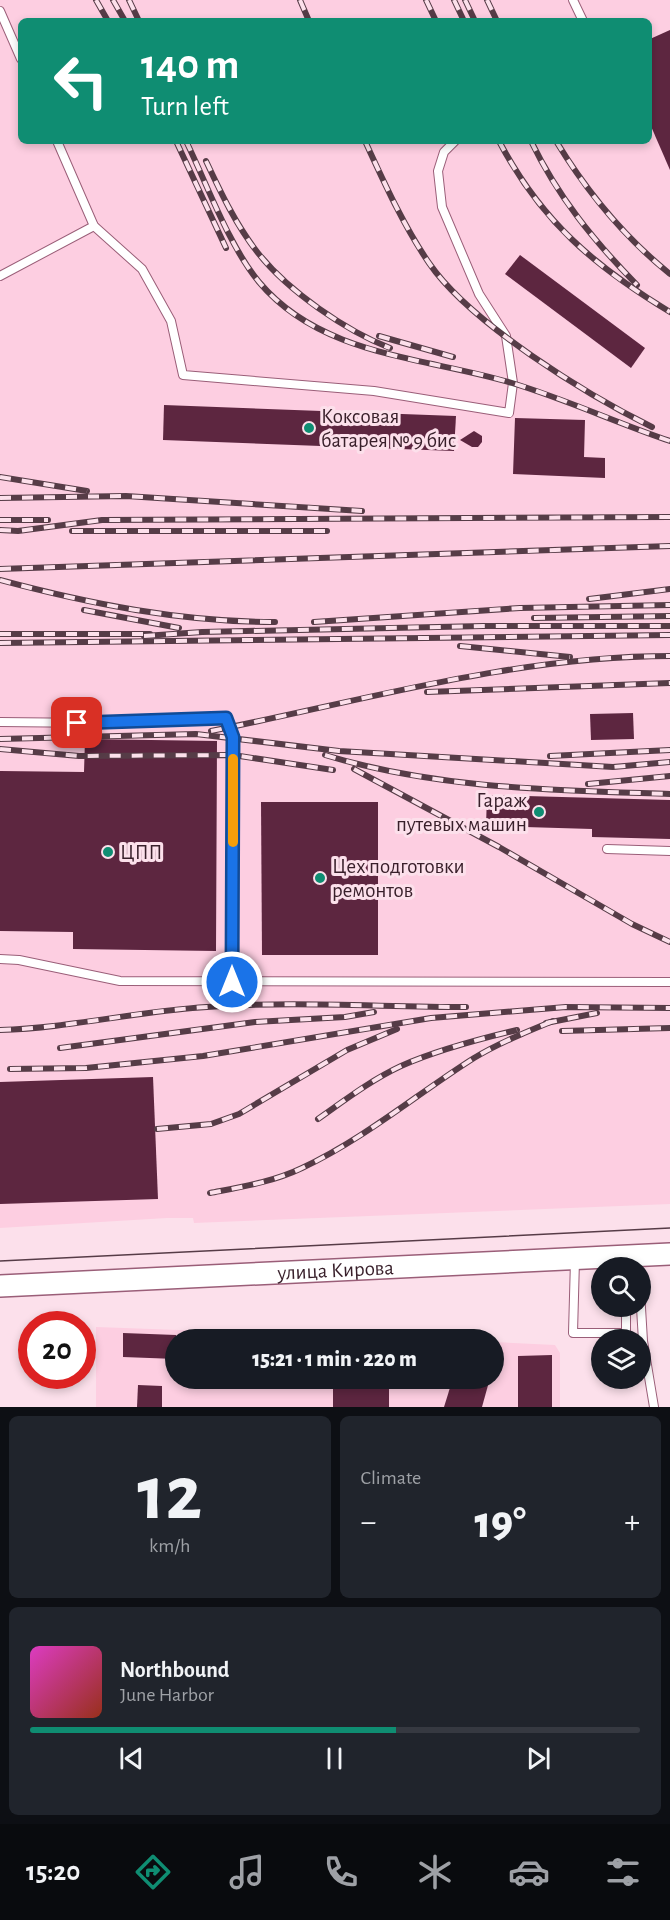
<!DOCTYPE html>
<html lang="en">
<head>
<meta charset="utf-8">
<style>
  :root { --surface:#171b24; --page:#20242c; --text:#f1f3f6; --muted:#9ea1a6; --line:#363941; --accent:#0f8d72 }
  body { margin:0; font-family:"Alegreya Sans",sans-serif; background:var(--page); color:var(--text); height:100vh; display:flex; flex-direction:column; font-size:22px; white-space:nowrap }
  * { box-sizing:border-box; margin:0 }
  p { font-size:20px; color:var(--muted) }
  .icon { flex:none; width:33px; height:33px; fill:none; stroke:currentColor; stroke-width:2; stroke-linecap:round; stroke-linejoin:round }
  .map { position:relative; height:1407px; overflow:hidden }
  .side { display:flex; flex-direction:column; gap:9px; padding:9px; background:#0d0f14; flex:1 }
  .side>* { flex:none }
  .top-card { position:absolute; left:18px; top:18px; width:634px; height:126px; border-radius:9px; box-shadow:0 3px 9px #0003; background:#0f8d72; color:#fff; overflow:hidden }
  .tools { position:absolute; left:591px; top:1257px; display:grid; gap:12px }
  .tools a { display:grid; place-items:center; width:60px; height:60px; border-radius:50%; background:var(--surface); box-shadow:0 3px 9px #0003; font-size:30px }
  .speed { position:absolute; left:18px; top:1311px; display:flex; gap:12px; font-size:30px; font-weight:700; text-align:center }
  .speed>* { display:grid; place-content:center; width:78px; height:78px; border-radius:50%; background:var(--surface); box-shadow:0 3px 9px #0003; line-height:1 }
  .speed .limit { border:9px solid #d22; background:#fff; color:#111 }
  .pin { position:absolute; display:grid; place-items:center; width:51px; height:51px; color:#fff; margin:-26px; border-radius:12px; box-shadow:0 3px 9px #0006 }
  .me { position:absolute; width:66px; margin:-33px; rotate:0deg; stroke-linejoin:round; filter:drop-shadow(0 0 4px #0008) }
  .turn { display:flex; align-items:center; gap:21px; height:126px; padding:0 24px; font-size:27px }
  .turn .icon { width:78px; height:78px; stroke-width:2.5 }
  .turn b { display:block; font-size:42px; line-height:51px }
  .big { font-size:45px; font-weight:800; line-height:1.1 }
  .side .tile { flex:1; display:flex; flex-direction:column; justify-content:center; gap:9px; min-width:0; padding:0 21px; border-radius:9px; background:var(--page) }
  .side .dial { align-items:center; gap:0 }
  .dial b { font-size:78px; line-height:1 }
  .song { display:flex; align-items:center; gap:18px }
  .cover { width:72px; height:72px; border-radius:9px; background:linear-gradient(135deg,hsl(310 70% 55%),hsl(10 70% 35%)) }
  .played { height:6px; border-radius:3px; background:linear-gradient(90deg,var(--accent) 60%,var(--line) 60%) }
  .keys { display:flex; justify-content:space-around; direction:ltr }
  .heat { display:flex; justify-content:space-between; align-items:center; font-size:33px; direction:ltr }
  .side .tiles { flex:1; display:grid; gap:9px; grid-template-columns:1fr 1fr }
  .tile:last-child { grid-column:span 2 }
  .trip { position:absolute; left:165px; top:1329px; width:339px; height:60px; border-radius:30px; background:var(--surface); box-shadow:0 3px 9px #0003; font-weight:800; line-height:60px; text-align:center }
  .dock { display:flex; height:96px; justify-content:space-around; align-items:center; background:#090b0e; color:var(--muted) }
  .dock .icon { width:42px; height:42px }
  .dock .on { color:var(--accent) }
  .dock b { font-size:27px; color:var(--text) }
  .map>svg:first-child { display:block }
  .built { fill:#fdcee1; fill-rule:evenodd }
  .building { fill:#5d2640 }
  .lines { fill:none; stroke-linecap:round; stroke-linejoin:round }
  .service-casing { stroke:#9a5e78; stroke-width:10 }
  .secondary-casing { stroke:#9a5e78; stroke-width:24 }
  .service { stroke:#fff; stroke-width:8 }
  .secondary { stroke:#fff; stroke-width:21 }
  .tram { stroke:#563c47; stroke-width:1.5 }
  .rail-casing { stroke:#563c47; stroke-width:6 }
  .rail { stroke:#fce0eb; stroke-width:4; stroke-dasharray:11; stroke-linecap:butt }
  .route-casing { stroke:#114b97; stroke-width:15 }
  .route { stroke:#1a73e8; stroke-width:10 }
  .slow { stroke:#f59e0b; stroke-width:10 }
  .poi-dot { fill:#0f8d72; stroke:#fce0eb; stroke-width:2 }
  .labels { text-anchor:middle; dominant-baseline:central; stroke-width:6; stroke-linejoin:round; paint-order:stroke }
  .poi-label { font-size:21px; fill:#381f2a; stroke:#fce0eb; text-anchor:start }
  .street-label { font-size:21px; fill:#381f2a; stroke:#fce0eb }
</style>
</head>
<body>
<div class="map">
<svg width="670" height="1407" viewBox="0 0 670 1407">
  <rect width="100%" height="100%" fill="#fce0eb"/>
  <g class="built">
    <path d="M0 0H670V1204L194 1223 193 1218H167L0 1228ZM21 21H650V141H21Z"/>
    <polygon points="96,1327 423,1339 176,1340 176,1378 494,1378 494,1342 555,1345 560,1353 560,1407 96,1407"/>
  </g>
  <g class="building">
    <polygon points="670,30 670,170 650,124 650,39"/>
    <polygon points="520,255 645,348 631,368 505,274"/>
    <polygon points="164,405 456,416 454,451 163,440"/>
    <polygon points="515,418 585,420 584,457 605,458 605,478 513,474"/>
    <polygon points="474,431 482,436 482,442 478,447 472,447 460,440"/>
    <polygon points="633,713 634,739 591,740 590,714"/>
    <polygon points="85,739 217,741 216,951 73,949 73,932 0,931 0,771 84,772"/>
    <polygon points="487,795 670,800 670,839 592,837 592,829 486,826"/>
    <polygon points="261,802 378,802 378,955 262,955"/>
    <polygon points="153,1077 158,1199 0,1204 0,1082"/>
    <polygon points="123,1333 176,1335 176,1359 123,1357"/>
    <polygon points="552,1355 552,1407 518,1407 518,1356"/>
    <rect x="333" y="1378" width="56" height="29"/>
    <polygon points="453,1378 490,1378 482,1407 444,1407"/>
    <polygon points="138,1385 162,1386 162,1407 137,1407"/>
  </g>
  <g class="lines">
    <g class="service-casing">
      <g id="service">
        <polyline points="573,0 583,21"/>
        <polyline points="0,11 21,59"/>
        <polyline points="57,141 94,226 142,269 171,321 183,375 374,391 509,413 513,383 506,336 479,294 442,207 438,171 444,152 455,141"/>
        <polyline points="0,276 94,226"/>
        <polyline points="0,722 96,723 226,718 233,737 232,982"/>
        <polyline points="607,849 670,851"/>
        <polyline points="0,959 19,960 120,981 670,982"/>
        <polyline points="575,1260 573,1333 626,1333 626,1306"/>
        <polyline points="640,1291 643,1341 654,1407"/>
      </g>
    </g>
    <g class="secondary-casing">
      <g id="secondary">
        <path id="s1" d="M0 1286 670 1254"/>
      </g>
    </g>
    <use href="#service" class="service"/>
    <use href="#secondary" class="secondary"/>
    <polyline class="tram" points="0,1261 670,1228"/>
    <g class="rail-casing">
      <g id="rail">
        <polyline points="96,0 108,21"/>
        <polyline points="113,0 125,21"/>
        <polyline points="129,0 139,21"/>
        <polyline points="300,0 309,21"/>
        <polyline points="426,0 436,21"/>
        <polyline points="454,0 464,21"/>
        <polyline points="465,0 475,21"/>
        <polyline points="487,0 497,21"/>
        <polyline points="176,141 226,248"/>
        <path d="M186 141C207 184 229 246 259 282 322 357 426 357 512 383 565 399 617 423 670 441"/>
        <path d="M365 141C384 182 403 225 429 263 470 323 587 395 652 427"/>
        <path d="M499 141C541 221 594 266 670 312"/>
        <path d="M531 141C558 197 594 241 637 285"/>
        <path d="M556 141C587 192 623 236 670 274"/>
        <path d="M206 161C221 193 236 225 258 253 288 291 346 331 390 348"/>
        <polyline points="379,336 453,357"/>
        <polyline points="0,477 87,491"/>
        <polyline points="0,498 126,496 362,511"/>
        <polyline points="0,520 48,520"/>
        <polyline points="0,530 18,531 102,520 670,517"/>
        <polyline points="72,531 327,531"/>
        <polyline points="0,569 670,546"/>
        <path d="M0 580C90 604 181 622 275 622"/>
        <polyline points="589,599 670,589"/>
        <polyline points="84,610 179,628"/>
        <polyline points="534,618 670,616"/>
        <polyline points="314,622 520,608 670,605"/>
        <polyline points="0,634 150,634"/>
        <polyline points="144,636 202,632 483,626 670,626"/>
        <polyline points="0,643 670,635"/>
        <polyline points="460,646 570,657"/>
        <polyline points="427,692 670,683"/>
        <path d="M211 731C362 701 515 656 670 656"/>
        <polyline points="0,739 196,734 339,751 613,767 670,762"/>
        <polyline points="0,749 79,756 233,755 333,770"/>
        <path d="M325 755C437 789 554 790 670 794"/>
        <polyline points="550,756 670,750"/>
        <polyline points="354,769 499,847 632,924 670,942"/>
        <polyline points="588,784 670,776"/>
        <polyline points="546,1023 597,1013"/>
        <path d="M0 1030C70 1028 138 1011 207 1007 293 1001 380 1007 466 1007"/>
        <polyline points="562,1031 670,1028"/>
        <polyline points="60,1048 255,1022 345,1017 374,1012"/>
        <polyline points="10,1069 86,1068 203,1056 431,1018 566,1007 670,1008"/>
        <path d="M318 1119C345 1100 371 1080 401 1066 437 1050 479 1039 517 1030"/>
        <polyline points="157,1129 211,1124 239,1114 347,1050 397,1029"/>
        <path d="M210 1193C241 1187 273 1182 302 1168 364 1139 417 1094 474 1058 499 1043 526 1032 553 1021"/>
      </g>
    </g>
    <use href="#rail" class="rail"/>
  </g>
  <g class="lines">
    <g class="route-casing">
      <polyline id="route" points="77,723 226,718 233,737 232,982"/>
    </g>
    <use href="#route" class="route"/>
    <polyline class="slow" points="233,842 233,759"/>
  </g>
  <g class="poi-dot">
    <circle cx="309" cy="428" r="6"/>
    <circle cx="539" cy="812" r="6"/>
    <circle cx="108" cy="852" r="6"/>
    <circle cx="320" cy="878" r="6"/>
  </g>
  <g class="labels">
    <g class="poi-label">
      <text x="321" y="416">Коксовая<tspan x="321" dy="24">батарея № 9 бис</tspan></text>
      <text x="527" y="800" text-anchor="end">Гараж<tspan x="527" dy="24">путевых машин</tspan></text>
      <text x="120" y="852">ЦПП</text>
      <text x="332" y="866">Цех подготовки<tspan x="332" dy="24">ремонтов</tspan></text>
    </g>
    <g class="street-label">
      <text stroke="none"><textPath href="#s1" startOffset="336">улица Кирова</textPath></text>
    </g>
  </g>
</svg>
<div class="tools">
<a><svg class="icon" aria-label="search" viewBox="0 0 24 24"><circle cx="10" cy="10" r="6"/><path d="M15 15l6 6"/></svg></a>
<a><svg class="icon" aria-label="layers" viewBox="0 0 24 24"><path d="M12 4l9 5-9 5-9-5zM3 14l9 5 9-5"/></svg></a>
</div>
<div class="speed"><div class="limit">20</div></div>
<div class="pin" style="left:77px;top:723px;background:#d93025"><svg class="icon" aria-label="arrive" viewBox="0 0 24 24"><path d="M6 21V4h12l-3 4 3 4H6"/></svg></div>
<svg class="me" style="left:232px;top:982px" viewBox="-20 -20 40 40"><circle r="17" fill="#1a73e8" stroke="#fff" stroke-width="3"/><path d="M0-11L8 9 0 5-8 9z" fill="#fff"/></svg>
<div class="trip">15:21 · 1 min · 220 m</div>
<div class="top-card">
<div class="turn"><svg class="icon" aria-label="left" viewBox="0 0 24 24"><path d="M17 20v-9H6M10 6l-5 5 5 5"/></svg><div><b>140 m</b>Turn left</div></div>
</div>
</div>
<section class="side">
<div class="tiles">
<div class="tile dial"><b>12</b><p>km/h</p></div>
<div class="tile"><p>Climate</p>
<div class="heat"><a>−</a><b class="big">19°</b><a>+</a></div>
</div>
<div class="tile">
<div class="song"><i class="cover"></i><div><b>Northbound</b><p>June Harbor</p></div></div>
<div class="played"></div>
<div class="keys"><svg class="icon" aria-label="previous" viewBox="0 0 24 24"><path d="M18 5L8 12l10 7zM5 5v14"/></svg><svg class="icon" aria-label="pause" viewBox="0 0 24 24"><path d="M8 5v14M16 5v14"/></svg><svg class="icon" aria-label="next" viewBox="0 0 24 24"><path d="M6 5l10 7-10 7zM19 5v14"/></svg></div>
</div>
</div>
</section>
<nav class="dock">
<b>15:20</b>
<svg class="icon on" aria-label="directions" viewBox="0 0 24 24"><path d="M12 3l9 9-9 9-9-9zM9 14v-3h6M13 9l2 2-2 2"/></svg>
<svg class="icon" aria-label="music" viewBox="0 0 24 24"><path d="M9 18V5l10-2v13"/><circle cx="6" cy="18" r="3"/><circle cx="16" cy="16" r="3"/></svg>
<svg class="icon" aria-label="phone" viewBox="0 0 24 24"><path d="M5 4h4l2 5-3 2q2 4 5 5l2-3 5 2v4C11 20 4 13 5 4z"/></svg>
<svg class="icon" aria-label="climate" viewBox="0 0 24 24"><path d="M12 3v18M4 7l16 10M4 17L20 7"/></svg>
<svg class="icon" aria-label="car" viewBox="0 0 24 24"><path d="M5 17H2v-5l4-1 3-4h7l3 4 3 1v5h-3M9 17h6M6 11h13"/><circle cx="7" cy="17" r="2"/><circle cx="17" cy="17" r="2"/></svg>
<svg class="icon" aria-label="filters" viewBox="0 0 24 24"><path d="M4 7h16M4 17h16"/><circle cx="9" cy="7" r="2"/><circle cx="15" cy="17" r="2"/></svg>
</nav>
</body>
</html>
